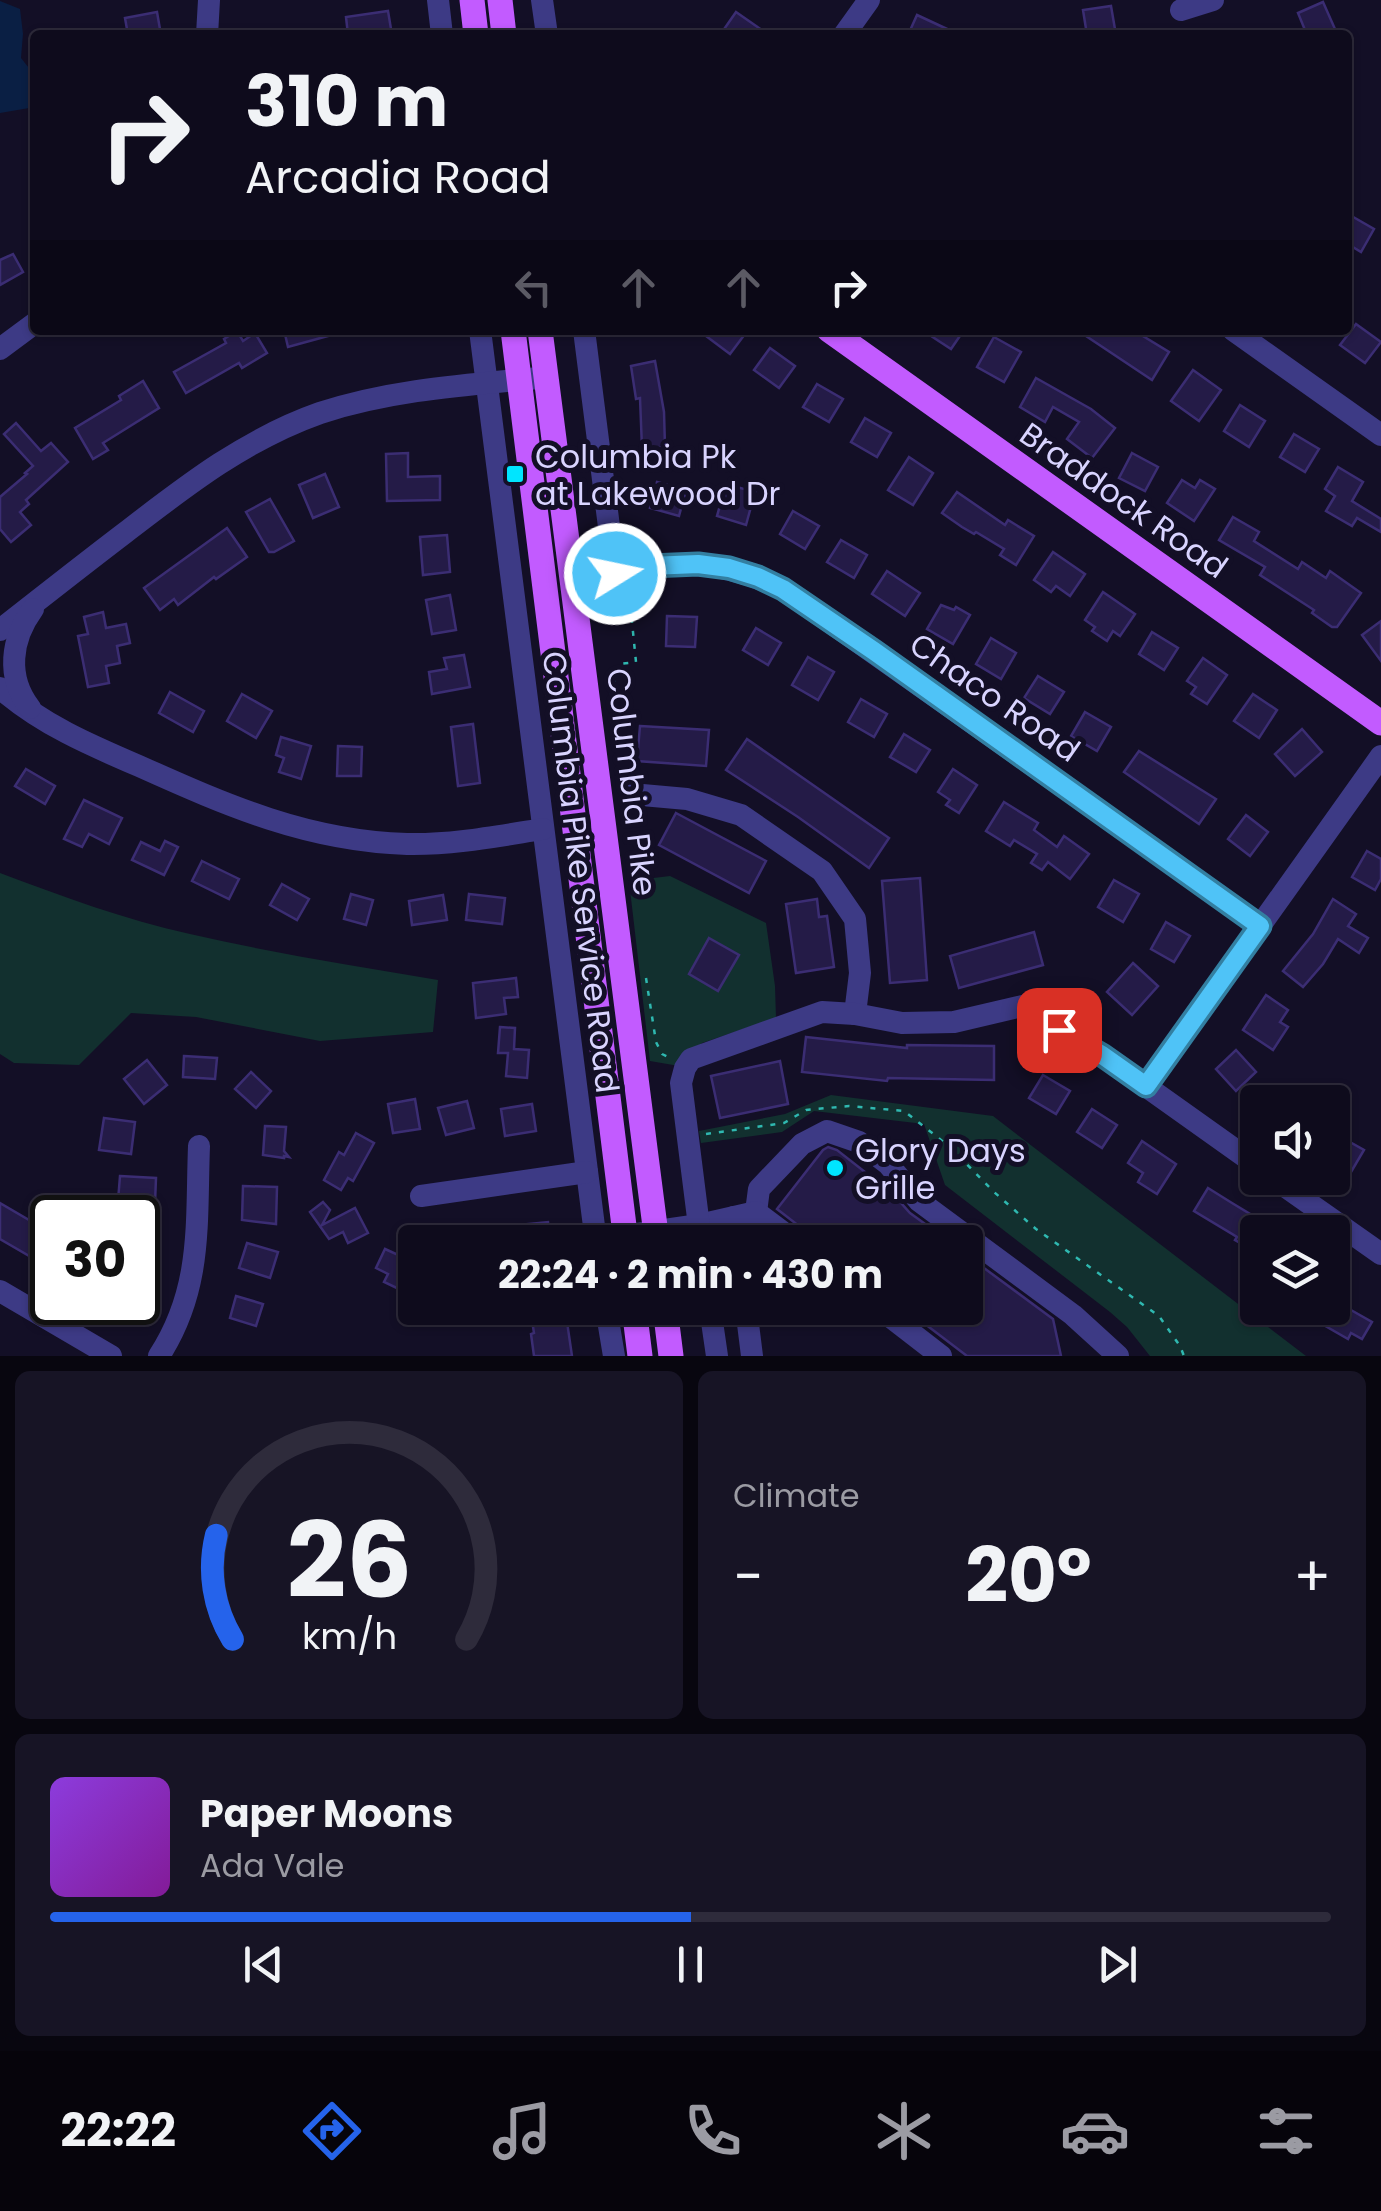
<!DOCTYPE html>
<html lang="en">
<head>
<meta charset="utf-8">
<style>
  :root { --surface:#0e0b1c; --page:#171425; --text:#f1f3f6; --muted:#9b9ba3; --line:#2e2b3b; --accent:#2563eb }
  body { margin:0; font-family:Poppins,sans-serif; background:var(--page); color:var(--text); height:100vh; display:flex; flex-direction:column; font-size:38px; white-space:nowrap }
  * { box-sizing:border-box; margin:0 }
  p { font-size:32px; color:var(--muted) }
  .icon { flex:none; width:55px; height:55px; fill:none; stroke:currentColor; stroke-width:2; stroke-linecap:round; stroke-linejoin:round }
  .map { position:relative; height:1356px; overflow:hidden }
  .details { display:flex; flex-direction:column; gap:15px; padding:15px; background:#08060f; flex:1 }
  .details>* { flex:none }
  .guide { position:absolute; left:30px; top:30px; width:1322px; height:305px; border-radius:10px; box-shadow:0 2px 8px #0004,0 0 0 2px var(--line); background:#0e0b1c; color:var(--text); overflow:hidden }
  .fabs { position:absolute; left:1240px; top:1085px; display:grid; gap:20px }
  .fabs a { display:grid; place-items:center; width:110px; height:110px; border-radius:10px; background:var(--surface); box-shadow:0 2px 8px #0004,0 0 0 2px var(--line); font-size:50px }
  .speed { position:absolute; left:30px; top:1195px; display:flex; gap:20px; font-size:50px; font-weight:700; text-align:center }
  .speed>* { display:grid; place-content:center; width:130px; height:130px; border-radius:50%; background:var(--surface); box-shadow:0 2px 8px #0004,0 0 0 2px var(--line); line-height:1 }
  .speed .limit { border:5px solid #111; border-radius:15px; background:#fff; color:#111 }
  .pin { position:absolute; display:grid; place-items:center; width:85px; height:85px; color:#fff; margin:-42px; border-radius:20px; box-shadow:0 5px 15px #0006 }
  .me { position:absolute; width:110px; margin:-55px; rotate:80deg; stroke-linejoin:round; filter:drop-shadow(0 0 8px #0008) }
  .turn { display:flex; align-items:center; gap:35px; height:210px; padding:0 50px; font-size:45px }
  .turn .icon { width:130px; height:130px; stroke-width:2.5 }
  .turn b { display:block; font-size:70px; line-height:85px }
  .lanes { display:flex; align-items:center; height:95px; padding:0 50px; background:#0003; justify-content:center; gap:50px; direction:ltr }
  .lanes .off { opacity:.35 }
  .big { font-size:75px; font-weight:700; line-height:1.1 }
  .details .card { flex:1; display:flex; flex-direction:column; justify-content:center; gap:15px; min-width:0; padding:0 35px; border-radius:15px; background:var(--page) }
  .details .dial { align-items:center; gap:0 }
  .dial svg { height:260px; overflow:visible; fill:none; stroke:var(--line); stroke-width:7; stroke-linecap:round; text-anchor:middle }
  .dial text { fill:var(--text); stroke:none }
  .song { display:flex; align-items:center; gap:30px }
  .cover { width:120px; height:120px; border-radius:15px; background:linear-gradient(135deg,hsl(270 70% 55%),hsl(290 70% 35%)) }
  .played { height:10px; border-radius:5px; background:linear-gradient(90deg,var(--accent) 50%,var(--line) 50%) }
  .keys { display:flex; justify-content:space-around; direction:ltr }
  .heat { display:flex; justify-content:space-between; align-items:center; font-size:55px; direction:ltr }
  .details .tiles { flex:1; display:grid; gap:15px; grid-template-columns:1fr 1fr }
  .card:last-child { grid-column:span 2 }
  .trip { position:absolute; left:398px; top:1225px; width:585px; height:100px; border-radius:10px; background:var(--surface); box-shadow:0 2px 8px #0004,0 0 0 2px var(--line); font-weight:700; line-height:100px; text-align:center }
  .tabs { display:flex; height:160px; justify-content:space-around; align-items:center; background:#06040b; color:var(--muted) }
  .tabs .icon { width:70px; height:70px }
  .tabs .current { color:var(--accent) }
  .tabs b { font-size:45px; color:var(--text) }
  .map>svg:first-child { display:block }
  .green { fill:#12302f }
  .water { fill:#0a1f44 }
  .building { fill:#241b47; stroke:#3b2d73; stroke-width:2.5 }
  .lines { fill:none; stroke-linecap:round; stroke-linejoin:round }
  .path { stroke:#2fb8b0; stroke-width:2.5; stroke-dasharray:5 8; stroke-linecap:butt }
  .minor { stroke:#3d3a85; stroke-width:22 }
  .major { stroke:#c25bff; stroke-width:25 }
  .route-casing { stroke:#337fa1; stroke-width:25 }
  .route { stroke:#4fc3f7; stroke-width:18 }
  .poi-dot { fill:#00e5ff; stroke:#130f26; stroke-width:4 }
  .labels { text-anchor:middle; dominant-baseline:central; stroke-width:10; stroke-linejoin:round; paint-order:stroke }
  .poi-label { font-size:32px; fill:#d9d4ff; stroke:#130f26; text-anchor:start }
  .street-label { font-size:32px; fill:#d9d4ff; stroke:#130f26 }
</style>
</head>
<body>
<div class="map">
<svg width="1381" height="1356" viewBox="0 0 1381 1356">
  <rect width="100%" height="100%" fill="#130f26"/>
  <g class="green">
    <path d="M0 873C62 896 125 920 190 934 272 953 355 966 438 980L433 1032 320 1041 196 1017 131 1013 79 1065 14 1063 0 1054Z"/>
    <polygon points="670,876 766,923 775,986 776,1018 702,1043 679,1066 650,1061 629,881"/>
    <polygon points="831,1095 993,1116 1306,1356 1150,1356 1127,1327 1110,1312 945,1185 924,1124 814,1111 782,1132 701,1143 699,1131 785,1114"/>
  </g>
  <polygon class="water" points="0,1 20,9 23,34 21,58 32,72 35,84 35,107 0,113"/>
  <g class="building">
    <polygon points="1323,2 1335,29 1320,35 1307,35 1298,13"/>
    <polygon points="1111,6 1116,35 1087,35 1083,10"/>
    <polygon points="388,11 392,35 348,35 346,17"/>
    <polygon points="157,12 161,35 128,35 125,18"/>
    <polygon points="736,12 769,35 720,35"/>
    <polygon points="917,15 960,35 908,35"/>
    <polygon points="1348,214 1374,229 1361,252 1348,244"/>
    <polygon points="13,254 23,272 0,285 0,260"/>
    <polygon points="1356,324 1381,342 1365,363 1340,345"/>
    <polygon points="284,330 334,330 335,334 288,347"/>
    <polygon points="698,330 748,330 730,354"/>
    <polygon points="922,330 964,330 951,349"/>
    <polygon points="1077,330 1133,330 1169,352 1152,380"/>
    <polygon points="237,331 243,341 255,333 267,353 242,368 239,363 186,393 174,372 226,343 224,339"/>
    <polygon points="994,337 1021,352 1004,382 977,367"/>
    <polygon points="770,348 795,366 779,388 754,370"/>
    <polygon points="655,361 664,412 665,447 642,448 640,398 636,399 631,366"/>
    <polygon points="1193,370 1221,390 1199,421 1171,401"/>
    <polygon points="1036,378 1091,409 1115,428 1092,458 1067,439 1079,422 1053,407 1045,422 1020,407"/>
    <polygon points="143,381 159,408 103,443 108,450 93,459 75,428 121,400 119,396"/>
    <polygon points="817,384 843,399 829,422 803,407"/>
    <polygon points="1240,405 1265,421 1249,447 1224,431"/>
    <polygon points="865,418 891,433 877,457 851,442"/>
    <polygon points="16,423 41,451 51,443 68,462 26,500 29,504 20,512 31,525 11,542 0,529 0,497 27,474 25,473 33,466 4,434"/>
    <polygon points="1294,434 1319,449 1305,472 1280,457"/>
    <polygon points="408,453 408,477 440,476 440,500 387,501 386,454"/>
    <polygon points="1132,453 1158,467 1145,491 1119,478"/>
    <polygon points="909,457 933,473 913,505 888,490"/>
    <polygon points="1338,467 1363,482 1352,501 1381,519 1381,532 1357,518 1352,526 1326,511 1335,496 1325,489"/>
    <polygon points="325,474 339,507 313,518 299,485"/>
    <polygon points="1182,480 1195,488 1200,480 1215,489 1194,521 1167,503"/>
    <polygon points="657,482 686,490 679,516 650,508"/>
    <polygon points="726,484 755,492 746,525 717,516"/>
    <polygon points="957,492 1005,525 1008,520 1034,536 1016,565 1000,555 1004,549 976,532 974,534 962,527 942,513"/>
    <polygon points="270,499 294,541 274,552 269,552 246,512"/>
    <polygon points="793,511 819,526 805,549 780,534"/>
    <polygon points="1233,517 1259,532 1254,541 1298,569 1302,562 1326,578 1330,571 1361,593 1337,627 1332,627 1312,613 1314,610 1260,575 1265,567 1219,540"/>
    <polygon points="227,528 247,557 216,579 214,577 178,605 174,599 160,610 144,588"/>
    <polygon points="447,535 450,572 423,575 420,537"/>
    <polygon points="841,540 867,555 854,578 827,562"/>
    <polygon points="1053,552 1085,574 1070,596 1056,586 1051,592 1034,580"/>
    <polygon points="887,571 920,593 905,616 872,594"/>
    <polygon points="1103,592 1135,614 1120,636 1113,631 1107,641 1092,631 1095,627 1085,620"/>
    <polygon points="450,595 456,630 432,634 426,600"/>
    <polygon points="941,605 954,610 956,607 970,615 953,644 927,629"/>
    <polygon points="103,612 106,628 126,624 130,643 117,646 120,663 106,666 109,683 88,687 78,636 88,634 84,617"/>
    <polygon points="667,616 697,617 695,647 666,646"/>
    <polygon points="1381,621 1381,661 1362,635"/>
    <polygon points="756,628 781,643 768,665 743,650"/>
    <polygon points="1152,632 1178,648 1164,670 1139,654"/>
    <polygon points="991,638 1016,653 1001,679 976,664"/>
    <polygon points="464,655 470,687 432,694 429,672 447,669 444,658"/>
    <polygon points="808,657 834,672 818,700 792,685"/>
    <polygon points="1203,658 1227,675 1207,704 1191,694 1196,687 1187,681"/>
    <polygon points="1038,676 1064,692 1050,714 1024,698"/>
    <polygon points="170,692 204,711 193,732 159,713"/>
    <polygon points="242,694 272,711 256,738 227,721"/>
    <polygon points="1253,694 1277,710 1259,738 1234,721"/>
    <polygon points="861,699 887,714 874,737 848,722"/>
    <polygon points="1085,712 1111,727 1097,751 1071,736"/>
    <polygon points="473,724 480,783 458,786 451,727"/>
    <polygon points="640,726 709,730 706,766 637,761"/>
    <polygon points="1302,729 1322,752 1295,776 1275,754"/>
    <polygon points="904,734 930,750 916,772 890,757"/>
    <polygon points="281,737 311,746 301,779 279,772 284,758 276,755"/>
    <polygon points="747,739 889,838 869,868 798,817 726,770"/>
    <polygon points="338,746 362,747 361,776 337,776"/>
    <polygon points="1139,751 1216,799 1199,824 1124,772"/>
    <polygon points="26,769 55,786 45,804 15,786"/>
    <polygon points="953,769 977,785 959,813 946,805 950,800 938,792"/>
    <polygon points="84,800 122,818 109,844 89,834 82,847 64,839"/>
    <polygon points="1004,802 1038,823 1034,830 1057,847 1064,836 1089,854 1070,879 1048,862 1042,870 1031,863 1037,854 1014,840 1010,846 986,831"/>
    <polygon points="676,813 766,861 749,893 659,845"/>
    <polygon points="1246,815 1268,832 1250,856 1228,839"/>
    <polygon points="165,841 178,847 164,875 132,860 141,842 160,851"/>
    <polygon points="1367,851 1381,859 1381,879 1375,890 1352,877"/>
    <polygon points="202,861 239,879 229,899 192,881"/>
    <polygon points="920,878 927,980 890,983 882,881"/>
    <polygon points="1114,880 1139,894 1123,922 1098,907"/>
    <polygon points="282,884 309,899 297,920 270,905"/>
    <polygon points="351,894 373,900 366,925 344,919"/>
    <polygon points="469,894 505,898 502,924 466,920"/>
    <polygon points="443,895 447,920 412,925 409,901"/>
    <polygon points="817,899 819,917 827,916 834,967 796,973 786,904"/>
    <polygon points="1333,899 1356,914 1348,926 1368,938 1359,953 1338,939 1323,964 1303,987 1283,971 1313,934"/>
    <polygon points="1166,922 1190,936 1174,962 1151,949"/>
    <polygon points="1034,932 1043,965 959,988 950,956"/>
    <polygon points="709,938 739,955 718,991 689,974"/>
    <polygon points="1133,963 1158,986 1132,1015 1107,992"/>
    <polygon points="516,978 518,997 504,998 506,1014 476,1018 473,983"/>
    <polygon points="1266,995 1288,1010 1280,1022 1288,1027 1273,1050 1243,1030"/>
    <polygon points="500,1027 515,1028 514,1049 529,1050 527,1078 506,1076 508,1053 498,1053"/>
    <polygon points="806,1037 907,1048 907,1045 994,1046 994,1080 888,1078 887,1081 802,1072"/>
    <polygon points="1236,1050 1256,1072 1236,1091 1216,1069"/>
    <polygon points="184,1056 217,1058 215,1079 183,1077"/>
    <polygon points="147,1060 167,1085 144,1104 124,1079"/>
    <polygon points="780,1061 788,1104 720,1118 711,1076"/>
    <polygon points="251,1072 271,1091 256,1108 235,1089"/>
    <polygon points="1043,1075 1070,1091 1056,1114 1029,1098"/>
    <polygon points="415,1099 420,1129 393,1133 388,1104"/>
    <polygon points="467,1101 474,1128 446,1135 438,1108"/>
    <polygon points="532,1104 536,1131 505,1136 501,1109"/>
    <polygon points="1092,1109 1117,1125 1102,1148 1077,1132"/>
    <polygon points="104,1118 135,1122 131,1154 99,1150"/>
    <polygon points="265,1126 286,1127 284,1151 289,1157 284,1156 284,1158 263,1155"/>
    <polygon points="1332,1132 1364,1150 1351,1172 1332,1162"/>
    <polygon points="356,1133 374,1143 353,1181 348,1178 341,1190 324,1180 339,1152 344,1155"/>
    <polygon points="1142,1141 1176,1164 1157,1194 1138,1182 1143,1173 1128,1163"/>
    <polygon points="828,1147 837,1150 893,1194 910,1213 950,1242 820,1242 808,1233 777,1209 823,1150"/>
    <polygon points="120,1176 156,1178 155,1203 118,1201"/>
    <polygon points="243,1186 277,1187 276,1224 242,1220"/>
    <polygon points="1208,1188 1232,1203 1280,1232 1258,1232 1258,1253 1235,1240 1237,1237 1194,1211"/>
    <polygon points="323,1202 330,1210 322,1225 355,1208 368,1233 348,1243 343,1232 329,1239 310,1212"/>
    <polygon points="0,1203 46,1230 31,1257 0,1239"/>
    <polygon points="548,1222 550,1242 481,1242 480,1229"/>
    <polygon points="247,1243 278,1252 270,1278 239,1268"/>
    <polygon points="385,1249 414,1262 401,1290 384,1282 388,1274 376,1268"/>
    <polygon points="965,1254 1053,1319 1061,1356 967,1356 904,1308 965,1308"/>
    <polygon points="236,1296 263,1304 256,1326 230,1318"/>
    <polygon points="1335,1301 1372,1322 1362,1339 1351,1333 1348,1339 1322,1324"/>
    <polygon points="530,1308 565,1308 572,1356 534,1356 531,1334 534,1333"/>
  </g>
  <g class="lines">
    <g class="path">
      <polyline points="610,698 617,669 620,664 636,662 629,592"/>
      <polyline points="646,978 656,1042 662,1054 670,1058"/>
      <polyline points="706,1134 784,1123 806,1110 849,1106 904,1111 950,1147 994,1192 1036,1229 1159,1316 1180,1346 1184,1356"/>
    </g>
    <g class="minor">
      <polyline points="438,0 442,35"/>
      <polyline points="542,0 547,35"/>
      <polyline points="1181,10 1213,0"/>
      <polyline points="207,35 209,0"/>
      <polyline points="844,35 869,0"/>
      <polyline points="480,330 596,1242"/>
      <path d="M584 330 615 574C680 560 722 560 783 589L1260 926"/>
      <polyline points="1233,330 1381,435"/>
      <polyline points="0,349 35,323"/>
      <path d="M0 630C42 597 84 564 126 532 187 485 246 439 320 413 390 390 465 385 538 378"/>
      <path d="M0 688C41 724 90 745 139 766 228 806 308 841 407 844 452 845 498 836 543 829"/>
      <path d="M30 708C6 677 11 639 33 609"/>
      <polyline points="631,794 687,799 741,815 822,871 855,919 860,973 855,1014"/>
      <polyline points="1059,1030 1102,1055 1258,1166"/>
      <polyline points="1146,1086 1381,756"/>
      <polyline points="1273,1178 1381,1254"/>
      <polyline points="421,1196 587,1172"/>
      <polyline points="756,1212 759,1189 802,1144 827,1131 859,1142 888,1164 919,1201 1073,1315 1118,1356"/>
      <polyline points="734,1217 737,1242"/>
      <polyline points="609,1238 699,1225 756,1212 796,1242"/>
      <polyline points="701,1242 681,1083 685,1068 691,1059 822,1012 855,1014 902,1023 954,1022 1044,1001"/>
      <polyline points="0,1291 111,1356"/>
      <polyline points="606,1308 614,1356"/>
      <polyline points="710,1308 717,1356"/>
      <polyline points="746,1308 752,1356"/>
      <polyline points="879,1308 941,1356"/>
      <path d="M159 1356C203 1288 196 1223 199 1146"/>
    </g>
    <g class="major">
      <polyline points="472,0 476,35"/>
      <polyline points="500,0 504,35"/>
      <polyline points="513,330 626,1242"/>
      <polyline points="540,330 657,1242"/>
      <polyline points="829,330 1381,723"/>
      <polyline points="634,1308 640,1356"/>
      <polyline points="665,1308 671,1356"/>
    </g>
  </g>
  <g class="lines">
    <g class="route-casing">
      <polyline id="route" points="615,574 650,566 698,564 729,568 758,577 783,589 874,651 1260,926 1146,1086 1102,1055 1059,1030"/>
    </g>
    <use href="#route" class="route"/>
  </g>
  <g class="poi-dot">
    <rect x="505" y="464" width="20" height="20" rx="5"/>
    <circle cx="835" cy="1168" r="10"/>
  </g>
  <g class="labels">
    <g class="poi-label">
      <text x="535" y="456">Columbia Pk<tspan x="535" dy="37">at Lakewood Dr</tspan></text>
      <text x="855" y="1150">Glory Days<tspan x="855" dy="37">Grille</tspan></text>
    </g>
    <g class="street-label">
      <text transform="translate(1124 500) rotate(35)">Braddock Road</text>
      <text transform="translate(995 697) rotate(35)">Chaco Road</text>
      <text transform="translate(632 782) rotate(83)">Columbia Pike</text>
      <text transform="translate(581 872) rotate(83)">Columbia Pike Service Road</text>
    </g>
  </g>
</svg>
<div class="fabs">
<a><svg class="icon" aria-label="sound" viewBox="0 0 24 24"><path d="M4 9h4l5-4v14l-5-4H4zM17 9q2 3 0 6"/></svg></a>
<a><svg class="icon" aria-label="layers" viewBox="0 0 24 24"><path d="M12 4l9 5-9 5-9-5zM3 14l9 5 9-5"/></svg></a>
</div>
<div class="speed"><div class="limit">30</div></div>
<div class="pin" style="left:1059px;top:1030px;background:#d93025"><svg class="icon" aria-label="arrive" viewBox="0 0 24 24"><path d="M6 21V4h12l-3 4 3 4H6"/></svg></div>
<svg class="me" style="left:615px;top:574px" viewBox="-20 -20 40 40"><circle r="17" fill="#4fc3f7" stroke="#fff" stroke-width="3"/><path d="M0-11L8 9 0 5-8 9z" fill="#fff"/></svg>
<div class="trip">22:24 · 2 min · 430 m</div>
<div class="guide">
<div class="turn"><svg class="icon" aria-label="right" viewBox="0 0 24 24"><path d="M7 20v-9h11M14 6l5 5-5 5"/></svg><div><b>310 m</b>Arcadia Road</div></div>
<div class="lanes"><svg class="icon off" aria-label="left" viewBox="0 0 24 24"><path d="M17 20v-9H6M10 6l-5 5 5 5"/></svg><svg class="icon off" aria-label="ahead" viewBox="0 0 24 24"><path d="M12 20V5M6 11l6-6 6 6"/></svg><svg class="icon off" aria-label="ahead" viewBox="0 0 24 24"><path d="M12 20V5M6 11l6-6 6 6"/></svg><svg class="icon" aria-label="right" viewBox="0 0 24 24"><path d="M7 20v-9h11M14 6l5 5-5 5"/></svg></div>
</div>
</div>
<section class="details">
<div class="tiles">
<div class="card dial"><svg viewBox="0 0 100 80">
<path d="M14 69A42 42 0 1 1 86 69"/>
<path d="M14 69A42 42 0 0 1 9 37" stroke="#2563eb"/>
<text x="50" y="56" font-size="32" font-weight="700">26</text>
<text x="50" y="72" font-size="11">km/h</text>
</svg></div>
<div class="card"><p>Climate</p>
<div class="heat"><a>−</a><b class="big">20°</b><a>+</a></div>
</div>
<div class="card">
<div class="song"><i class="cover"></i><div><b>Paper Moons</b><p>Ada Vale</p></div></div>
<div class="played"></div>
<div class="keys"><svg class="icon" aria-label="previous" viewBox="0 0 24 24"><path d="M18 5L8 12l10 7zM5 5v14"/></svg><svg class="icon" aria-label="pause" viewBox="0 0 24 24"><path d="M8 5v14M16 5v14"/></svg><svg class="icon" aria-label="next" viewBox="0 0 24 24"><path d="M6 5l10 7-10 7zM19 5v14"/></svg></div>
</div>
</div>
</section>
<nav class="tabs">
<b>22:22</b>
<svg class="icon current" aria-label="directions" viewBox="0 0 24 24"><path d="M12 3l9 9-9 9-9-9zM9 14v-3h6M13 9l2 2-2 2"/></svg>
<svg class="icon" aria-label="music" viewBox="0 0 24 24"><path d="M9 18V5l10-2v13"/><circle cx="6" cy="18" r="3"/><circle cx="16" cy="16" r="3"/></svg>
<svg class="icon" aria-label="phone" viewBox="0 0 24 24"><path d="M5 4h4l2 5-3 2q2 4 5 5l2-3 5 2v4C11 20 4 13 5 4z"/></svg>
<svg class="icon" aria-label="climate" viewBox="0 0 24 24"><path d="M12 3v18M4 7l16 10M4 17L20 7"/></svg>
<svg class="icon" aria-label="car" viewBox="0 0 24 24"><path d="M5 17H2v-5l4-1 3-4h7l3 4 3 1v5h-3M9 17h6M6 11h13"/><circle cx="7" cy="17" r="2"/><circle cx="17" cy="17" r="2"/></svg>
<svg class="icon" aria-label="filters" viewBox="0 0 24 24"><path d="M4 7h16M4 17h16"/><circle cx="9" cy="7" r="2"/><circle cx="15" cy="17" r="2"/></svg>
</nav>
</body>
</html>
